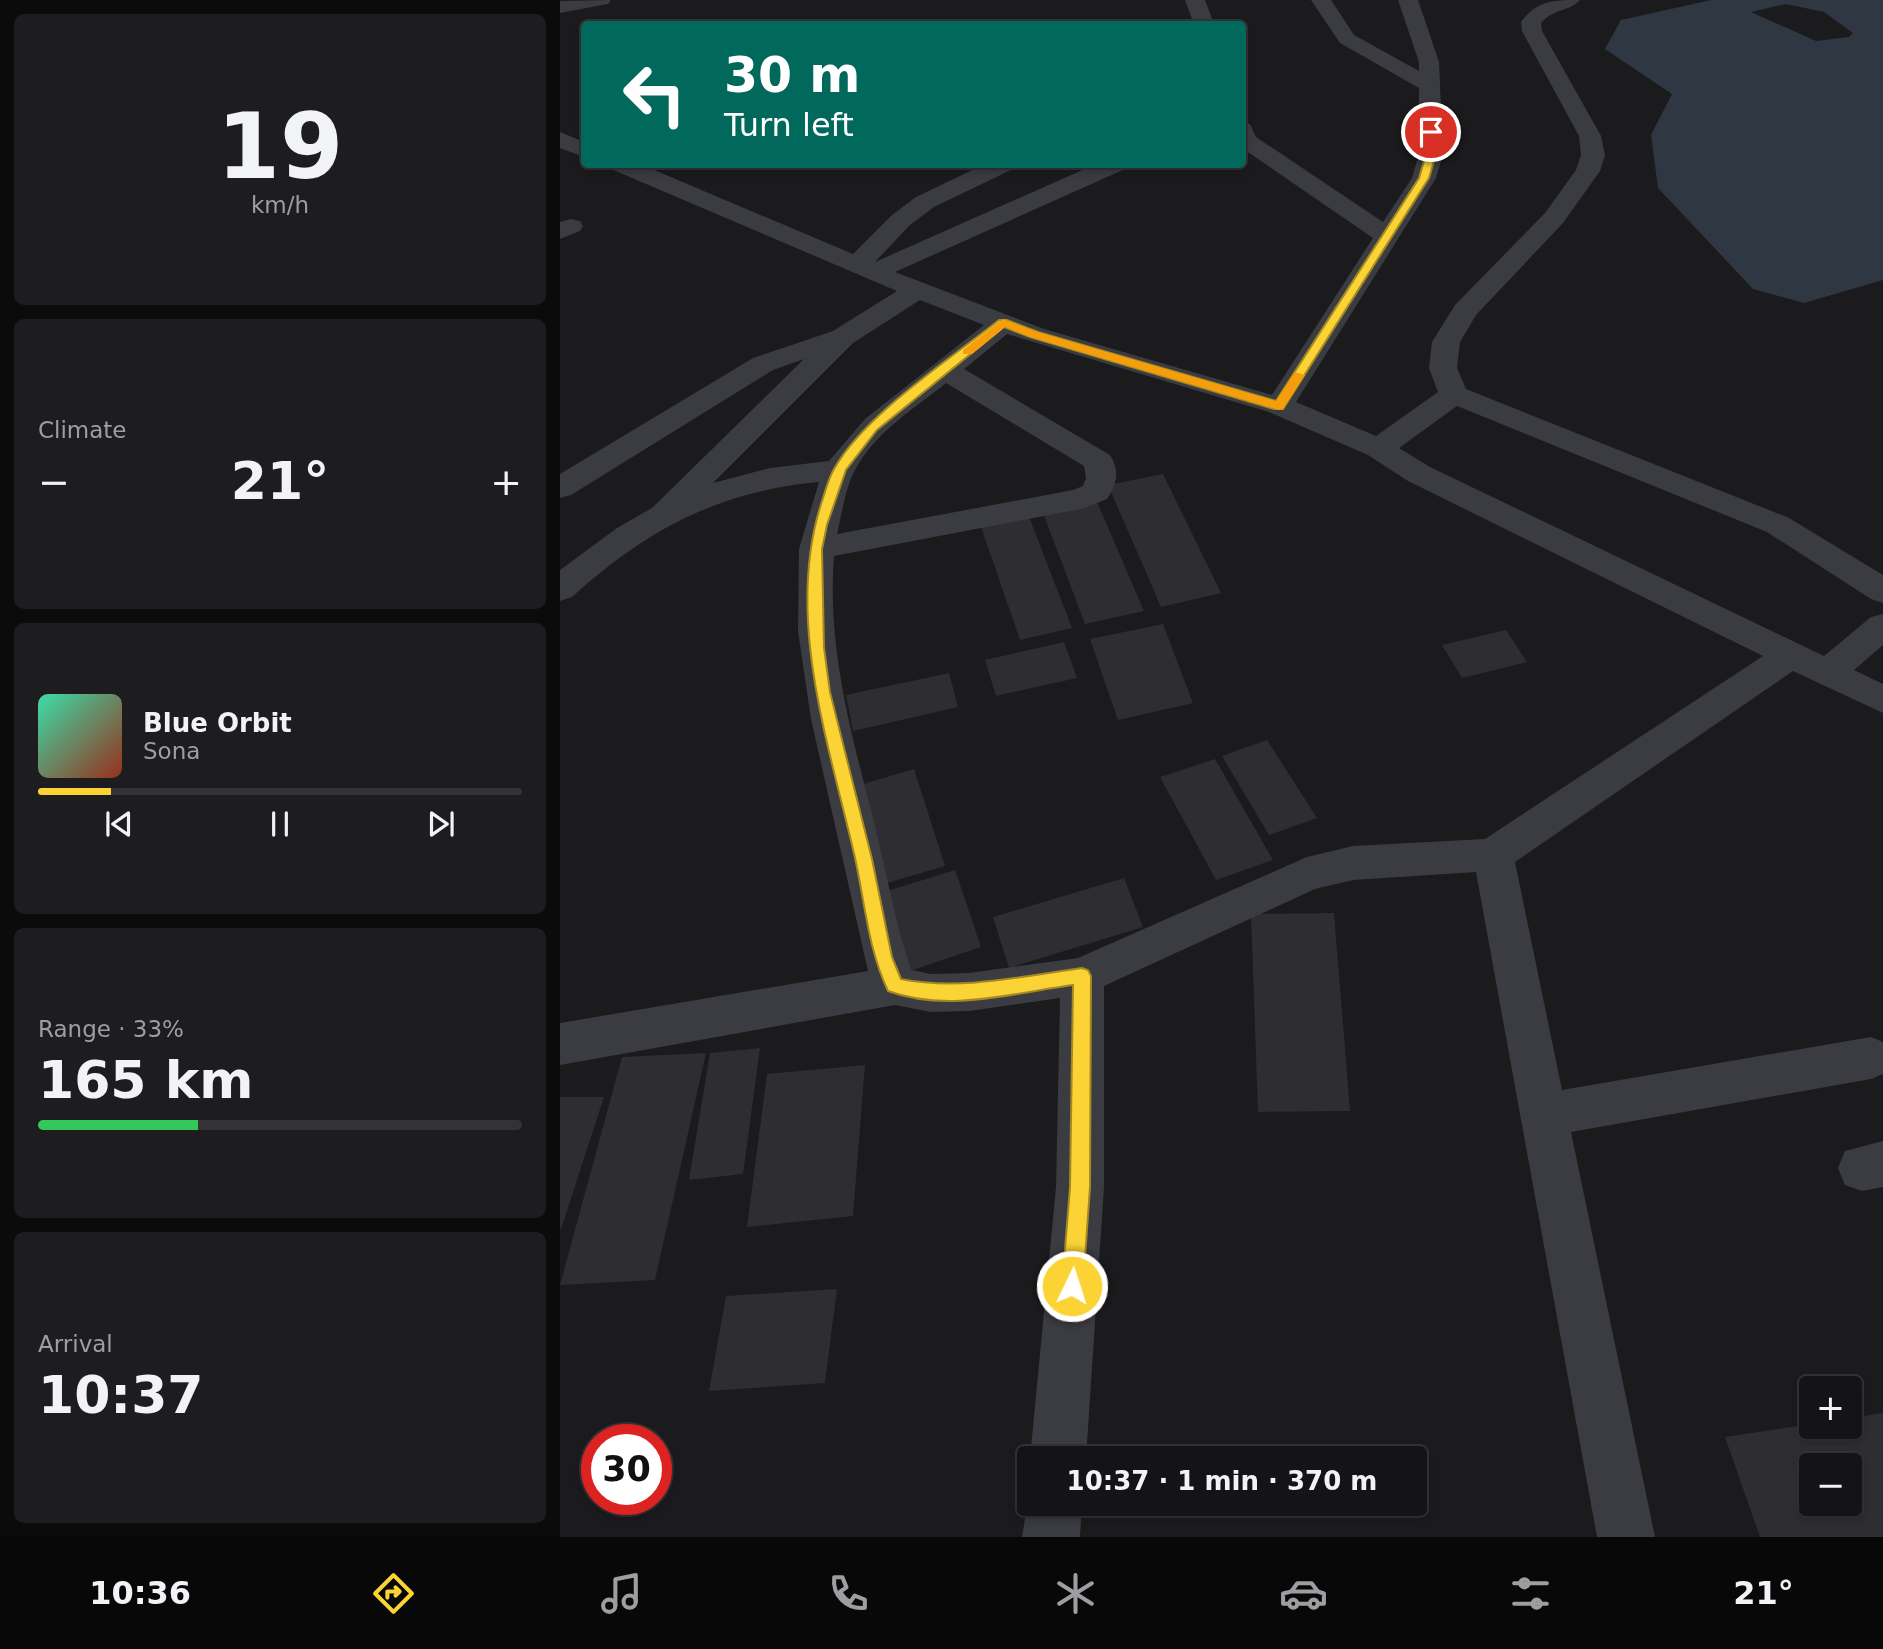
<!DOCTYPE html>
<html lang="en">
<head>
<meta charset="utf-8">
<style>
  :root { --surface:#141416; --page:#1d1d1f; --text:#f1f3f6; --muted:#9d9ea1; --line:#333335; --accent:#fbd334 }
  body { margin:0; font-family:"DejaVu Sans",sans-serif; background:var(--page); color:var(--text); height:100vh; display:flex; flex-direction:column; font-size:26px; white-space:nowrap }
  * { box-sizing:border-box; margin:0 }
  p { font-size:23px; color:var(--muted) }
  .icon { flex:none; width:38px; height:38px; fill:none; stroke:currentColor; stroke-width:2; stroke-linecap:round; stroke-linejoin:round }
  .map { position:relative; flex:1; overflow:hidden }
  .sheet { display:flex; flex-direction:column; gap:14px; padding:14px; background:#0b0b0c; width:560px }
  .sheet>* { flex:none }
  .banner { position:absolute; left:21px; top:21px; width:665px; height:147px; border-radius:7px; box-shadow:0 4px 10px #0003,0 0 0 2px var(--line); background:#00695c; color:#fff; overflow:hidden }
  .fabs { position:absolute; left:1239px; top:1376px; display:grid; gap:14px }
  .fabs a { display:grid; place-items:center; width:63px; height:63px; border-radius:7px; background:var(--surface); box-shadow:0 4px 10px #0003,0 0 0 2px var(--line); font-size:35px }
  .speed { position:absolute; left:21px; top:1424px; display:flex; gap:14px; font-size:35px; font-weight:700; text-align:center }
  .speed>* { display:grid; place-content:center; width:91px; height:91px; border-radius:50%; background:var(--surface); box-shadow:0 4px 10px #0003,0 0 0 2px var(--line); line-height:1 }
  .speed .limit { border:10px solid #d22; background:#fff; color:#111 }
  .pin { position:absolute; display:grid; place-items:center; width:60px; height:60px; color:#fff; margin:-30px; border:4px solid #fff; border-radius:50%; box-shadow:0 2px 7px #0007 }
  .me { position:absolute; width:77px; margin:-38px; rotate:4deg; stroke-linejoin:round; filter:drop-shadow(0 0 5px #0008) }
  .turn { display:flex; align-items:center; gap:24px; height:147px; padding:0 28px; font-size:32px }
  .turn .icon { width:91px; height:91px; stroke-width:2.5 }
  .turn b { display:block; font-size:49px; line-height:60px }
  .big { font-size:52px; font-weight:700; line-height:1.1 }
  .sheet .tile { flex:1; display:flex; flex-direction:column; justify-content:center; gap:10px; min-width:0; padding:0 24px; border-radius:10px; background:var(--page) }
  .sheet .dial { align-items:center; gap:0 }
  .dial b { font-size:91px; line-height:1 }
  .song { display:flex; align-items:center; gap:21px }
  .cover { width:84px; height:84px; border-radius:10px; background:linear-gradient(135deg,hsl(160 70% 55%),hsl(10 70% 35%)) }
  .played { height:7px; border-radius:4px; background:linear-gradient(90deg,var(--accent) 15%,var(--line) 15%) }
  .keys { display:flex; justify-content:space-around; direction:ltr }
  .heat { display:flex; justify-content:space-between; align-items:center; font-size:38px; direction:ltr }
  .charge { height:10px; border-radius:5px; background:linear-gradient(90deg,#34c759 33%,var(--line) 0) }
  .trip { position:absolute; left:457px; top:1446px; width:410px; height:70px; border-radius:7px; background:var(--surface); box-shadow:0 4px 10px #0003,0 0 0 2px var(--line); font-weight:700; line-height:70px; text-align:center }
  .dock { display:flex; height:112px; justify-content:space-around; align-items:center; background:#080809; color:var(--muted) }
  .dock .icon { width:49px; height:49px }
  .dock .on { color:var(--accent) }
  .dock b { font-size:32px; color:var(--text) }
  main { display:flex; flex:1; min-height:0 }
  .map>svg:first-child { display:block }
  .water { fill:#2f3742; fill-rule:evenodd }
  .building { fill:#2e2d31; fill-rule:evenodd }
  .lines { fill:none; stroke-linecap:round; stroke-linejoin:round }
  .minor { fill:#3b3b42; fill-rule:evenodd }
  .route { fill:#fbd334; stroke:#a38922; stroke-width:2 }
  .slow { fill:#f59e0b }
</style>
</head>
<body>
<main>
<section class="sheet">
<div class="tile dial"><b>19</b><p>km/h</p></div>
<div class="tile"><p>Climate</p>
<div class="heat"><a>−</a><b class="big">21°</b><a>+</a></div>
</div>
<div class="tile">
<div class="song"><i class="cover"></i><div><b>Blue Orbit</b><p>Sona</p></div></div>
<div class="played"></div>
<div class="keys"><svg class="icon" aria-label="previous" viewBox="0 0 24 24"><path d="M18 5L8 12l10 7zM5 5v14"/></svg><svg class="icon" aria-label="pause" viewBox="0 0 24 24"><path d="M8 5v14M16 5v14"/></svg><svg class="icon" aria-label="next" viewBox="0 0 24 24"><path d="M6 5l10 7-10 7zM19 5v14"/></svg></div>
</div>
<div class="tile"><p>Range · 33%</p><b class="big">165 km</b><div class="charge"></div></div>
<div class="tile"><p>Arrival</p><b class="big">10:37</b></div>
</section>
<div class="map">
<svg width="1323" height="1537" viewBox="0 0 1323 1537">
  <rect width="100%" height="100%" fill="#1b1a1d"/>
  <path class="water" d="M1151 0H1323V280L1244 303 1193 289 1098 188 1091 135 1112 94 1045 49 1061 20ZM1226 4 1264 12 1293 33 1289 37 1256 41 1191 12Z"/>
  <g class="building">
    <polygon points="603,474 661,593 601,607 548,485"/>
    <polygon points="537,502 584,611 525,624 483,513"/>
    <polygon points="468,514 512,628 460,640 420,524"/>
    <polygon points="603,624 633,703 558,720 530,639"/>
    <polygon points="946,630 967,662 902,678 882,645"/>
    <polygon points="504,642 517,678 436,696 425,660"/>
    <polygon points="389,673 398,707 293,731 286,695"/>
    <polygon points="707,740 757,818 709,835 662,756"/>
    <polygon points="655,759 713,860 656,880 600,777"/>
    <polygon points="354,769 385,866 320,885 293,787"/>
    <polygon points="395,870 421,947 347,972 324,892"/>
    <polygon points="564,878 583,927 449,968 433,917"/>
    <polygon points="774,913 790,1111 698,1112 691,914"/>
    <polygon points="200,1048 183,1174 129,1180 150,1053"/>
    <polygon points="146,1053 95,1280 0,1285 62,1057"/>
    <polygon points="305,1065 293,1216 187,1227 207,1074"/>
    <polygon points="0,1097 44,1097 1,1229 0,1229"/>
    <polygon points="277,1289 265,1383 149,1391 166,1296"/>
    <path d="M1323 1413V1537H1200L1165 1437 1251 1424V1426H1290V1418ZM1251 1465H1290V1503H1251Z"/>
  </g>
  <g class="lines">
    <g class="minor">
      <polygon points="51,0 48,4 0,13 0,1"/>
      <polygon points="625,0 645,0 654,24 634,24"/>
      <path d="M751 0H771L794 35 859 71V62L838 0H858L879 62 883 154 876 178 736 402 816 436 878 392 869 368 872 342 895 305 985 213 1016 170 1021 155 1019 136 962 31 961 22C977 0 994 0 1020 0 1009 12 994 8 981 23L982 31 1041 136 1045 155 1040 171 1003 223 916 315 900 342 897 368 906 389 1229 518 1323 575V603L1311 599 1207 532 897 406 839 448 870 467 1264 656 1311 617 1323 614V645L1294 670 1323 684V713L1233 671 955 862 1002 1090 1311 1037 1323 1042V1074L1311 1079 1011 1132 1095 1537H1037L916 872 793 880 755 889 544 986V1187L526 1458H470L496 1187 500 998 409 1011 371 1012 335 1005 0 1065V1023L308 971 251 719 238 631 239 549 259 482C159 491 86 530 12 597L0 601V570L57 528 92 508 244 359 213 370 11 495 0 498V474L193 358 273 331 337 291 51 169 48 164H80L293 254 332 215 356 197 425 164H456L453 169 374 207 350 225 315 262 536 164H568L565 169 335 272 484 329 712 395 813 238 682 148V122L690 124 696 137 823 222 852 178 859 154V88L780 43ZM360 300 424 325 305 419 269 461 210 468 153 483 293 343ZM447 334 709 412 808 455 848 481 1203 656 925 839 793 846 747 857 518 958 409 973 371 974 351 970 340 934C330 894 322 854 312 814 290 729 267 645 274 556L521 509 547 499C557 484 560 471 550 455L404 369ZM386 383 524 466 526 478 523 486 513 490 277 534C282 513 285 489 295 470 314 433 355 408 386 383Z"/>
      <polygon points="0,132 24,142 24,157 0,148"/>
      <polygon points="11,219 20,221 23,226 20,231 0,239 0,222"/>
      <polygon points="1323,1141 1323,1187 1302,1191 1285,1185 1278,1168 1285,1151"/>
      <polygon points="469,1495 469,1503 522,1503 520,1537 462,1537"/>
    </g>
  </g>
  <path class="route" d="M871 129 875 132 876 154 869 178 723 409H714L470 337 444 327 317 430 286 470 267 525 262 549 264 648 270 692 312 859 332 957 341 979C401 991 462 976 522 968L528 970 531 976 530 1187 523 1286 520 1293 512 1296 505 1293 502 1286 510 1187 513 985C453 993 387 1013 328 991 308 949 305 903 295 858 269 744 223 614 263 498 266 489 269 477 274 469 303 416 390 359 439 320H447L478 332 716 401 859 178 866 154V132Z"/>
  <polygon class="slow" points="443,319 478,332 716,401 735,372 745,375 723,409 719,410 470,337 445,327 412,354 403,354 403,350"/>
</svg>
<div class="fabs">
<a>+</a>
<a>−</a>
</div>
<div class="speed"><div class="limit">30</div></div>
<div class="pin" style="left:871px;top:132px;background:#d93025"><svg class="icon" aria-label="arrive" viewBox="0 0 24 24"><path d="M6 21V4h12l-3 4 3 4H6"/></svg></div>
<svg class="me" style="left:512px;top:1286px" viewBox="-20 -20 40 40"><circle r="17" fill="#fbd334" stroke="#fff" stroke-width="3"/><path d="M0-11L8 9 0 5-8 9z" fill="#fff"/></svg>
<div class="trip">10:37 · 1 min · 370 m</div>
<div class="banner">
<div class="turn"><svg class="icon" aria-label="left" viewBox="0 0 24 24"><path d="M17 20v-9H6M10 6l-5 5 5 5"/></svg><div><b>30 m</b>Turn left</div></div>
</div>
</div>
</main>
<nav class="dock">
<b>10:36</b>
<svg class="icon on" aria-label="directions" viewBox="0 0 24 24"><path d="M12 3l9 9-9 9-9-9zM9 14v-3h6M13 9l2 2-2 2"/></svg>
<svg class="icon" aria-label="music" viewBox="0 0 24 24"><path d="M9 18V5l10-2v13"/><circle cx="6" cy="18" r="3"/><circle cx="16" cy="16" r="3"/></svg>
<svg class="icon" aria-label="phone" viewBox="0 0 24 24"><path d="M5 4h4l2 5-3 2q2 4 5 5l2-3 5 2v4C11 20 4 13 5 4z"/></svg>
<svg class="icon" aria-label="climate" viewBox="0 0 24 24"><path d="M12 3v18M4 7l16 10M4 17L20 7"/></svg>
<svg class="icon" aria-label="car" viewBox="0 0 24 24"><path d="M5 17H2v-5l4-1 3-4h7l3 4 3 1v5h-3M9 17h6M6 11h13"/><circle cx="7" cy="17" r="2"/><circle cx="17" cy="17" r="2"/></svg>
<svg class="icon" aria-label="filters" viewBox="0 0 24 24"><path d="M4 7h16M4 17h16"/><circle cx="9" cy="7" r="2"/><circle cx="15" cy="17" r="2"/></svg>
<b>21°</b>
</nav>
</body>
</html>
